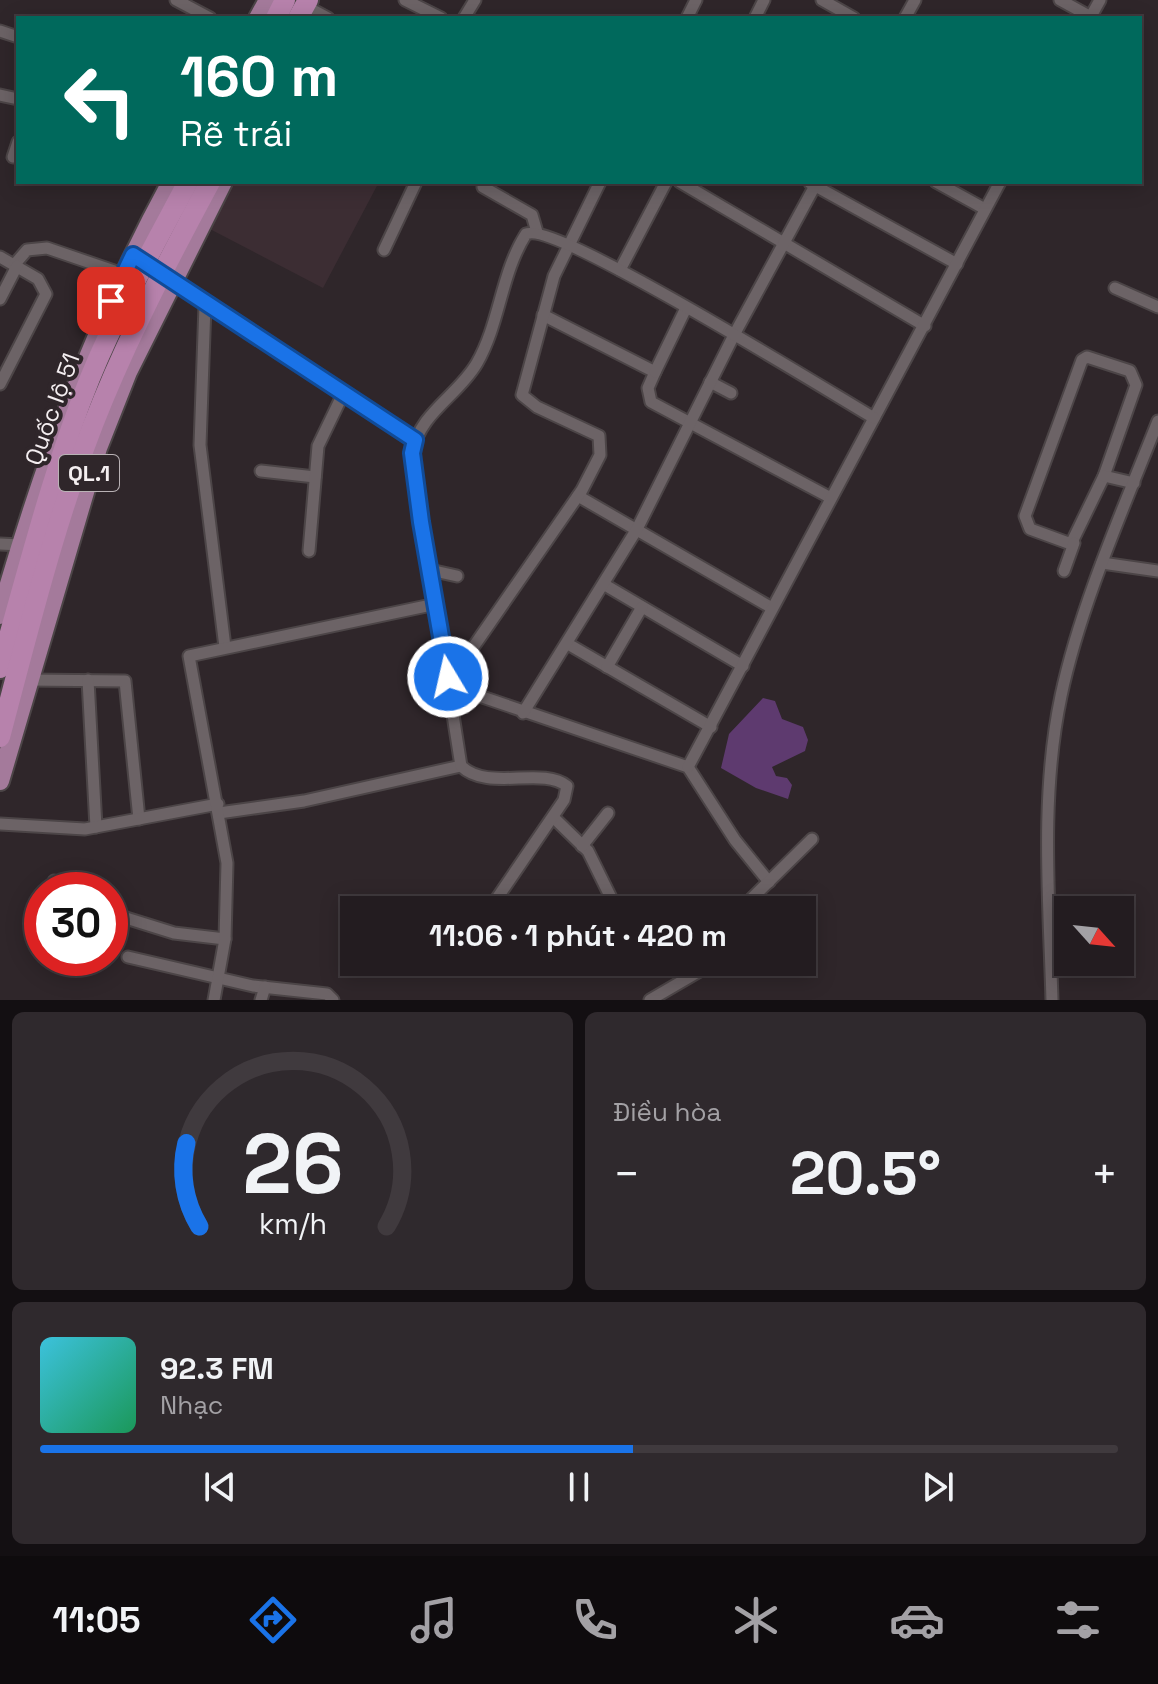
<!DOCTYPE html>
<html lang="vi">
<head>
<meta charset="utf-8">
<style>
  :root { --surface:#231c20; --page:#2f292d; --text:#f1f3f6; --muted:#a3a1a5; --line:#403a3e; --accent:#1a73e8 }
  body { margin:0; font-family:"Space Grotesk",sans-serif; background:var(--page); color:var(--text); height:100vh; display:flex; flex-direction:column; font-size:30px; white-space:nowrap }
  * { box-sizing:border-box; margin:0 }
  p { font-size:26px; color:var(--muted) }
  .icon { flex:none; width:44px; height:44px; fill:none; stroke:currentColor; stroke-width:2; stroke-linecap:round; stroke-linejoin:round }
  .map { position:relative; height:1000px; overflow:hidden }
  .drawer { display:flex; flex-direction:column; gap:12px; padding:12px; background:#130f12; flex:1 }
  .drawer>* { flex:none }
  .hud { position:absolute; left:16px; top:16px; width:1126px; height:168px; border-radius:0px; box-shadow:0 4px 20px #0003,0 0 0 2px var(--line); background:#00695c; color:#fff; overflow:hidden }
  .needle { width:52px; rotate:117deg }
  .buttons { position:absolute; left:1054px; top:896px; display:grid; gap:16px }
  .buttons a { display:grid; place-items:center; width:80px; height:80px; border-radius:0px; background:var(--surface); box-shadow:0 4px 20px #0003,0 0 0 2px var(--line); font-size:40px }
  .speed { position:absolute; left:24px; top:872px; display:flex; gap:16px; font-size:40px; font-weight:700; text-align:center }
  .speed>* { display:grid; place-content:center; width:104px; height:104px; border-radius:50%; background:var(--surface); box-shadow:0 4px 20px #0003,0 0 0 2px var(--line); line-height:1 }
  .speed .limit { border:12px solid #d22; background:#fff; color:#111 }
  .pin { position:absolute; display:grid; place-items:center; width:68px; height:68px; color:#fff; margin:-34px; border-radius:16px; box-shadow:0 4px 12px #0006 }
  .me { position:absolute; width:88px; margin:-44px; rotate:351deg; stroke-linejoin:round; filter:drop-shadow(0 0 6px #0008) }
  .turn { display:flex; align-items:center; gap:28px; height:168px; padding:0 32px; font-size:36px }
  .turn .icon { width:104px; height:104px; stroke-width:2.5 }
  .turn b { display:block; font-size:56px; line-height:68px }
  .big { font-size:60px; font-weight:700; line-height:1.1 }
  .drawer .widget { flex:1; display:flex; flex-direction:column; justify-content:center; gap:12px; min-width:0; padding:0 28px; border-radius:12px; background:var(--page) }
  .drawer .dial { align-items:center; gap:0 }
  .dial svg { height:208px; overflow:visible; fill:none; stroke:var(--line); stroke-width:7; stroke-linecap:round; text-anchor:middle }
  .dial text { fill:var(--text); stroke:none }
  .song { display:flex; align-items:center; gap:24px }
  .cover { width:96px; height:96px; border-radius:12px; background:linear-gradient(135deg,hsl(190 70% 55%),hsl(150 70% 35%)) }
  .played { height:8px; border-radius:4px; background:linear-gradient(90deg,var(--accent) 55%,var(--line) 55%) }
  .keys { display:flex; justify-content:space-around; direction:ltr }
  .heat { display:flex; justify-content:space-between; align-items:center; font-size:44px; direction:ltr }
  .drawer .tiles { flex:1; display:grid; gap:12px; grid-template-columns:1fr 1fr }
  .widget:last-child { grid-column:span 2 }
  .trip { position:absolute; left:340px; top:896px; width:476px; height:80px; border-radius:0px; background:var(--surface); box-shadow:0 4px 20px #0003,0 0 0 2px var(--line); font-weight:700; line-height:80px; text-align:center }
  .tab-bar { display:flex; height:128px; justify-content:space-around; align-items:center; background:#0e0b0d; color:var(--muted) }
  .tab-bar .icon { width:56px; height:56px }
  .tab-bar .active { color:var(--accent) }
  .tab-bar b { font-size:36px; color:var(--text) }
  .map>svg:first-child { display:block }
  .built { fill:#3c2d33 }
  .water { fill:#5e3a6f }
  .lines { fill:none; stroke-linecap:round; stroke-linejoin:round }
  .minor-casing { stroke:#4c4547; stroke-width:15 }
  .primary-casing { stroke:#4c4547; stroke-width:22 }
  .trunk-casing { stroke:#4c4547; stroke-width:24 }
  .minor { stroke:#6c6366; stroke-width:11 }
  .primary { stroke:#a47a9b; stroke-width:18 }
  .trunk { stroke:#b782ac; stroke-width:20 }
  .route-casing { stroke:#114b97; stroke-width:20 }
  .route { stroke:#1a73e8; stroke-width:14 }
  .labels { text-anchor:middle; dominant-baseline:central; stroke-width:8; stroke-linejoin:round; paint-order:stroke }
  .shield { fill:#2f262a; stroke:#b9b2b5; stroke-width:2 }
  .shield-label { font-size:22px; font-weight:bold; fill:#f4eef0 }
  .street-label { font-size:24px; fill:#f4eef0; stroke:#2f262a }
</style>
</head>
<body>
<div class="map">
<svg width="1158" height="1000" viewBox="0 0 1158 1000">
  <rect width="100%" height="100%" fill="#2f262a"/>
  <polygon class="built" points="229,182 379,182 323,288 206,227"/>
  <polygon class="water" points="763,698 775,701 782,719 803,727 808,740 805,751 772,767 776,776 787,778 792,785 788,799 756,788 721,768 729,734"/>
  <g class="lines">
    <g class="minor-casing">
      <g id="minor">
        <polyline points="176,0 210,18"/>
        <polyline points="405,0 441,18"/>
        <polyline points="822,0 854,18"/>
        <polyline points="1060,0 1091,17"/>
        <polyline points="313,10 328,18"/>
        <polyline points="464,18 475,0"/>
        <polyline points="687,18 696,0"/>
        <polyline points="755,18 764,0"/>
        <polyline points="905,18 915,0"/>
        <polyline points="1090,18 1100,0"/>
        <polyline points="0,31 18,37"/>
        <polyline points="0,95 18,99"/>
        <polyline points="13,157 18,142"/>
        <polyline points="680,182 925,326"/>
        <polyline points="936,182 985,209"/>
        <polyline points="810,183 957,264"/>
        <polyline points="483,187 532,215 537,232"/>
        <polyline points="384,250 416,182"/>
        <polyline points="0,257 38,279 46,294 0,384"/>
        <polyline points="15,264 27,250 47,248 123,274"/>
        <polyline points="620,270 666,182"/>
        <polyline points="172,280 415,440"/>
        <polyline points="1115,288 1158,307"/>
        <polyline points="0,299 17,266"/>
        <polyline points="205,305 200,445 225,647"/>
        <polyline points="543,315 655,372 648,388 651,402 831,498"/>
        <polygon points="1087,357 1130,371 1136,385 1104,476 1071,544 1030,529 1025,516 1082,360"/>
        <polyline points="655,372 686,308"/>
        <polyline points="710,382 731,393"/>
        <polyline points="261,471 315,477"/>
        <polyline points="1104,476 1134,483"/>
        <polyline points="578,496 772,608"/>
        <polyline points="0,544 20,545"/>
        <polyline points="309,551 318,446 344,392"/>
        <polyline points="1102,563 1158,571"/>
        <polyline points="430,570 457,576"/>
        <polyline points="1064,571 1074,543"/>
        <polyline points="605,585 743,666"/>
        <polyline points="568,644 711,727"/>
        <polyline points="607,667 642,607"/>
        <polyline points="448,677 474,646 582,490 600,455 599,436 537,407 522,395 554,276 600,182"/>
        <polyline points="28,680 125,681 139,819"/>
        <polyline points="88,680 96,827"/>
        <polyline points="450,686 688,767 735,840 769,882"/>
        <polyline points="523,713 637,529 734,335 817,182"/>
        <polyline points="688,767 1000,182"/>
        <polyline points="219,813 304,801 461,766"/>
        <polyline points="553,817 588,851 617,910"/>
        <polyline points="0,824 85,829 218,804"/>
        <polyline points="582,846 608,813"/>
        <polyline points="54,881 59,890"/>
        <path d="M489 910 564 800 567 786C542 766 488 792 461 766L412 453C420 412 458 396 477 363 500 323 501 273 526 234 554 220 831 393 874 418"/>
        <polyline points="740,910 812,839"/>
        <polyline points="110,913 174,933 225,939"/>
        <polyline points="128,957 253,986 327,994 333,1000"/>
        <polyline points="488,962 506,969 521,962"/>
        <polyline points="214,1000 225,939 227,863 189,656 436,604"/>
        <polyline points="261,1000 265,987"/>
        <polyline points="650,1000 715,962"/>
        <path d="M1052 1000C1049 899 1040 795 1061 696 1080 606 1124 507 1158 421"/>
      </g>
    </g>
    <g class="primary-casing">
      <g id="primary">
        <polyline points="258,18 268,0"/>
        <path d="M0 615C43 464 96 320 171 182"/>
        <polyline points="0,781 98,448 128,372 223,182"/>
      </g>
    </g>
    <g class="trunk-casing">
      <g id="trunk">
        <polyline points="276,18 285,0"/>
        <polyline points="298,18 308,0"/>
        <path d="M0 668C28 571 52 472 90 378 118 310 154 246 188 182"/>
        <path d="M0 737C30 624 58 508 103 400 134 325 172 253 210 182"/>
      </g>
    </g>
    <use href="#minor" class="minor"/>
    <use href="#primary" class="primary"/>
    <use href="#trunk" class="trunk"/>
  </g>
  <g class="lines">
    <g class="route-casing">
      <polyline id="route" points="111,301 133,255 415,440 412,453 421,522 448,677"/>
    </g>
    <use href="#route" class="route"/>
  </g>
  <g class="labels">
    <rect class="shield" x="59" y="455" width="60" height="36" rx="6"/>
    <g class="shield-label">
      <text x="89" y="473">QL.1</text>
    </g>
    <g class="street-label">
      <text transform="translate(52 409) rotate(-70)">Quốc lộ 51</text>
    </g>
  </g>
</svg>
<div class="buttons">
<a><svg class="needle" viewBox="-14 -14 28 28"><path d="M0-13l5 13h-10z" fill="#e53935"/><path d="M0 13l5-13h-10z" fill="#a3a1a5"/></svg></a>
</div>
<div class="speed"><div class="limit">30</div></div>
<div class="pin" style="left:111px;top:301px;background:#d93025"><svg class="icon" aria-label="arrive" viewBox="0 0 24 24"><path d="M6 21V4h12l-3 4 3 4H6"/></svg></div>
<svg class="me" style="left:448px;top:677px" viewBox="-20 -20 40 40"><circle r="17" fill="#1a73e8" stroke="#fff" stroke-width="3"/><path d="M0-11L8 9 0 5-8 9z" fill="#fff"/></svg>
<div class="trip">11:06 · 1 phút · 420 m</div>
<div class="hud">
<div class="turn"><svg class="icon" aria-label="left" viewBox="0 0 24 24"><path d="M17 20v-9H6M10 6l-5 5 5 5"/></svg><div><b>160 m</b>Rẽ trái</div></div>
</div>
</div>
<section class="drawer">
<div class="tiles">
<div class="widget dial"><svg viewBox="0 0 100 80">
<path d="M14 69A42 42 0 1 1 86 69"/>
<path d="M14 69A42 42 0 0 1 9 37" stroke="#1a73e8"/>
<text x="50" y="56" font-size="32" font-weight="700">26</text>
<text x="50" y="72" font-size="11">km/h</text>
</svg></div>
<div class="widget"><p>Điều hòa</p>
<div class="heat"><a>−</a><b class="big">20.5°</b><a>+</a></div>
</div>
<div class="widget">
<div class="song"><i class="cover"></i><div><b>92.3 FM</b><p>Nhạc</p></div></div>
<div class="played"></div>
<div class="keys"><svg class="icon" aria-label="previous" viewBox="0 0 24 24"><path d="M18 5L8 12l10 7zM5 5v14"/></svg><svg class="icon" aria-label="pause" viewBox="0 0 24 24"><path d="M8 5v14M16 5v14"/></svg><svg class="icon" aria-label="next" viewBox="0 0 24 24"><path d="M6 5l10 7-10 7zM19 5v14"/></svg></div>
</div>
</div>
</section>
<nav class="tab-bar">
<b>11:05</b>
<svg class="icon active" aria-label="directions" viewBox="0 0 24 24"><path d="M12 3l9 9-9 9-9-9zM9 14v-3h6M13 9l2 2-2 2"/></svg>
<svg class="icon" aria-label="music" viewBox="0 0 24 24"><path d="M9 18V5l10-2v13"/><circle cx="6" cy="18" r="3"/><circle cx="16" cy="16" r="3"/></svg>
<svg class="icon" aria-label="phone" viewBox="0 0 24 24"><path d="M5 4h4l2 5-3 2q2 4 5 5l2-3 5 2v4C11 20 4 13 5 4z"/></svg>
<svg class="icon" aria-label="climate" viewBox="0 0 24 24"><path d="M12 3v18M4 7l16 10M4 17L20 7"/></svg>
<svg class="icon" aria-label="car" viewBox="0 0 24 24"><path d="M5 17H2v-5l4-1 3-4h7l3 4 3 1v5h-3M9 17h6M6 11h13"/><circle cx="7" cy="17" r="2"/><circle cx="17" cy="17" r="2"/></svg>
<svg class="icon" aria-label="filters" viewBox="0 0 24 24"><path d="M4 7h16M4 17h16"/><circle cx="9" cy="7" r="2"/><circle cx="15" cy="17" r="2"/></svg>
</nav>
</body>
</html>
